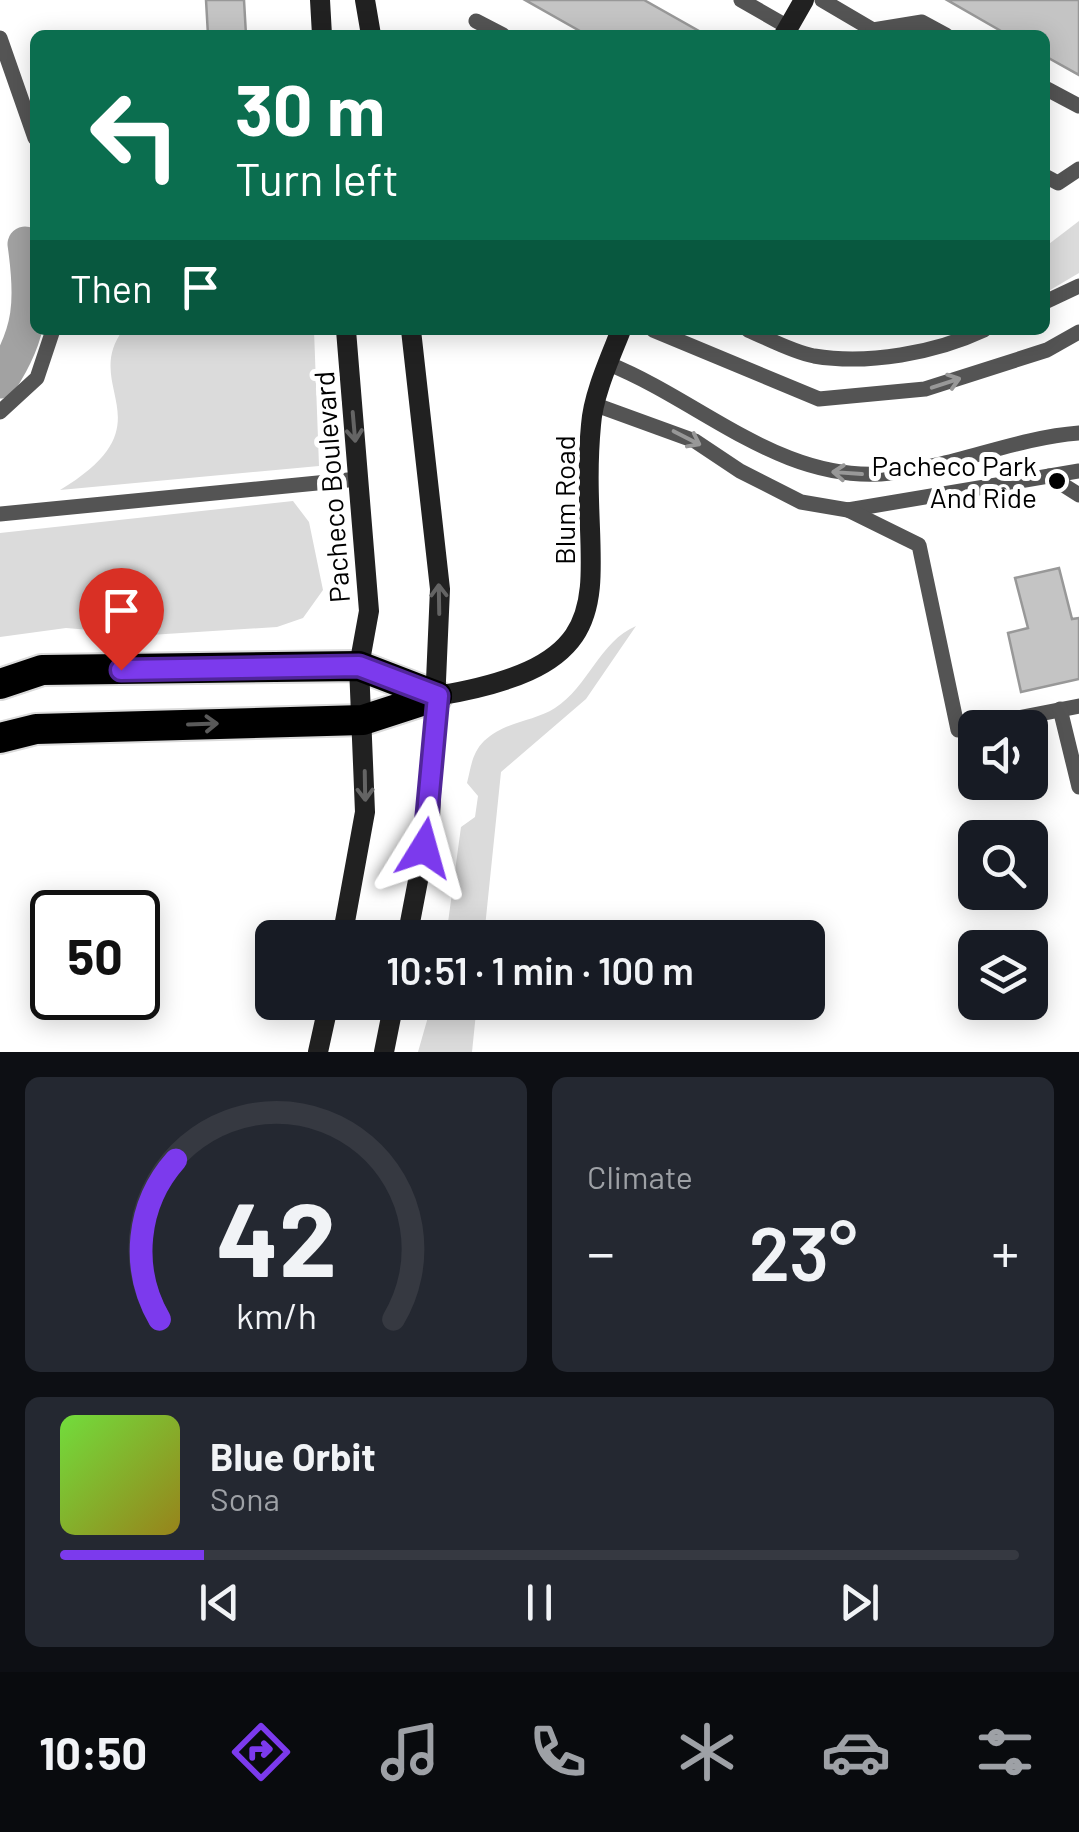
<!DOCTYPE html>
<html lang="en">
<head>
<meta charset="utf-8">
<style>
  :root { --surface:#171b24; --page:#242831; --text:#f1f3f6; --muted:#9ea1a6; --line:#363941; --accent:#7c3aed }
  body { margin:0; font-family:Barlow,sans-serif; background:var(--page); color:var(--text); height:100vh; display:flex; flex-direction:column; font-size:38px; white-space:nowrap }
  * { box-sizing:border-box; margin:0 }
  p { font-size:32px; color:var(--muted) }
  .icon { flex:none; width:55px; height:55px; fill:none; stroke:currentColor; stroke-width:2; stroke-linecap:round; stroke-linejoin:round }
  .map { position:relative; height:1052px; overflow:hidden }
  .drawer { display:flex; flex-direction:column; gap:25px; padding:25px; background:#0d0f14; flex:1 }
  .drawer>* { flex:none }
  .banner { position:absolute; left:30px; top:30px; width:1020px; height:305px; border-radius:15px; box-shadow:0 5px 25px #0003; background:#0b6e4f; color:#fff; overflow:hidden }
  .buttons { position:absolute; left:958px; top:710px; display:grid; gap:20px }
  .buttons a { display:grid; place-items:center; width:90px; height:90px; border-radius:15px; background:var(--surface); box-shadow:0 5px 25px #0003; font-size:50px }
  .speed { position:absolute; left:30px; top:890px; display:flex; gap:20px; font-size:50px; font-weight:700; text-align:center }
  .speed>* { display:grid; place-content:center; width:130px; height:130px; border-radius:50%; background:var(--surface); box-shadow:0 5px 25px #0003; line-height:1 }
  .speed .limit { border:5px solid #111; border-radius:15px; background:#fff; color:#111 }
  .pin { position:absolute; display:grid; place-items:center; width:85px; height:85px; color:#fff; margin:-102px -42px; border-radius:50% 50% 50% 0; rotate:-45deg; box-shadow:0 0 10px #0007 }
  .pin .icon { rotate:45deg }
  .me { position:absolute; width:110px; margin:-55px; rotate:8deg; stroke-linejoin:round; filter:drop-shadow(0 0 8px #0008) }
  .turn { display:flex; align-items:center; gap:35px; height:210px; padding:0 40px; font-size:45px }
  .turn .icon { width:130px; height:130px; stroke-width:2.5 }
  .turn b { display:block; font-size:70px; line-height:85px }
  .then { display:flex; align-items:center; height:95px; padding:0 40px; background:#0003; gap:20px; font-size:38px }
  .big { font-size:75px; font-weight:600; line-height:1.1 }
  .drawer .card { flex:1; display:flex; flex-direction:column; justify-content:center; gap:15px; min-width:0; padding:0 35px; border-radius:15px; background:var(--page) }
  .drawer .dial { align-items:center; gap:0 }
  .dial svg { height:260px; overflow:visible; fill:none; stroke:var(--line); stroke-width:7; stroke-linecap:round; text-anchor:middle }
  .dial text { fill:var(--text); stroke:none }
  .song { display:flex; align-items:center; gap:30px }
  .cover { width:120px; height:120px; border-radius:15px; background:linear-gradient(135deg,hsl(100 70% 55%),hsl(50 70% 35%)) }
  .played { height:10px; border-radius:5px; background:linear-gradient(90deg,var(--accent) 15%,var(--line) 15%) }
  .keys { display:flex; justify-content:space-around; direction:ltr }
  .heat { display:flex; justify-content:space-between; align-items:center; font-size:55px; direction:ltr }
  .drawer .tiles { flex:1; display:grid; gap:25px; grid-template-columns:1fr 1fr }
  .card:last-child { grid-column:span 2 }
  .trip { position:absolute; left:255px; top:920px; width:570px; height:100px; border-radius:15px; background:var(--surface); box-shadow:0 5px 25px #0003; font-weight:600; line-height:100px; text-align:center }
  .tab-bar { display:flex; height:160px; justify-content:space-around; align-items:center; background:#090b0e; color:var(--muted) }
  .tab-bar .icon { width:70px; height:70px }
  .tab-bar .current { color:var(--accent) }
  .tab-bar b { font-size:45px; color:var(--text) }
  .map>svg:first-child { display:block }
  .green { fill:#dbdbdb }
  .lines { fill:none; stroke-linecap:round; stroke-linejoin:round }
  .canal { stroke:#a2a2a2; stroke-width:35 }
  .building { fill:#c4c4c4; stroke:#989898; stroke-width:2.5 }
  .highway-casing { stroke:#dbdbdb; stroke-width:34 }
  .lane { stroke:#545454; stroke-width:15 }
  .secondary { stroke:#212121; stroke-width:20 }
  .highway { stroke:#000; stroke-width:30 }
  .oneway { stroke:#989898 }
  .oneway2 { stroke:#646464 }
  .oneway3 { stroke:#595959 }
  .route-casing { stroke:#51269a; stroke-width:25 }
  .route { stroke:#7c3aed; stroke-width:18 }
  .poi-dot { fill:#000; stroke:#fff; stroke-width:4 }
  .labels { text-anchor:middle; dominant-baseline:central; stroke-width:10; stroke-linejoin:round; paint-order:stroke }
  .poi-label { font-size:28px; fill:#000; stroke:#fff; text-anchor:end }
  .street-label { font-size:28px; fill:#000; stroke:#fff }
</style>
</head>
<body>
<div class="map">
<svg width="1079" height="1052" viewBox="0 0 1079 1052">
  <rect width="100%" height="100%" fill="#fff"/>
  <g class="green">
    <polygon points="1079,221 1079,273 1045,293 1045,247"/>
    <path d="M123 330H314L319 466 60 490C171 423 80 388 123 330Z"/>
    <polygon points="293,501 309,522 323,590 303,618 277,627 150,635 66,628 0,637 0,533"/>
    <path d="M636 626 586 699 501 772 484 937H446L461 827 475 817 478 796 467 783C471 767 472 753 484 741 505 721 533 722 555 708 588 687 600 641 636 626Z"/>
    <polygon points="432,1003 477,1003 472,1052 418,1052"/>
  </g>
  <g class="lines">
    <path class="canal" d="M0 381C32 333 33 300 25 244"/>
  </g>
  <g class="building">
    <polygon points="206,0 244,0 246,35 208,35"/>
    <polygon points="525,0 644,0 706,35 587,35"/>
    <polygon points="947,0 1079,0 1079,75 1045,56 1045,35 1008,35"/>
    <polygon points="1059,568 1072,619 1079,618 1079,679 1021,692 1008,633 1028,628 1015,578"/>
  </g>
  <g class="lines">
    <g class="highway-casing">
      <g id="highway">
        <polyline points="0,684 42,670 359,666 437,696"/>
        <polyline points="0,738 36,729 363,720 437,696"/>
      </g>
    </g>
    <g class="lane">
      <polyline points="741,0 788,27"/>
      <polyline points="822,0 873,30 874,35"/>
      <polyline points="476,21 503,35"/>
      <polyline points="873,30 922,22 946,35"/>
      <polyline points="0,38 35,138"/>
      <polyline points="1045,88 1079,106"/>
      <polyline points="1045,176 1058,183 1079,169"/>
      <polyline points="1045,302 1079,286"/>
      <polyline points="653,330 819,399 925,389 1047,350 1079,332"/>
      <path d="M748 330C769 339 793 352 814 356 868 365 935 353 984 330"/>
      <path d="M609 364C703 402 783 485 891 473 956 466 1015 438 1079 433"/>
      <polyline points="596,405 695,441 740,471 801,502 848,510 1079,471"/>
      <polyline points="0,412 37,378 53,330"/>
      <polyline points="1049,476 1079,495"/>
      <polyline points="848,510 919,545 958,730 1079,706"/>
      <polyline points="0,514 358,479"/>
      <polyline points="1060,709 1079,787"/>
    </g>
    <g class="secondary">
      <polyline points="320,0 322,35"/>
      <polyline points="365,0 371,35"/>
      <polyline points="784,35 804,0"/>
      <path d="M437 696C646 661 576 582 591 425 593 395 610 358 621 330"/>
      <polyline points="342,938 365,812 359,666 369,611 346,330"/>
      <polyline points="407,938 430,818 440,589 411,330"/>
      <polyline points="318,1052 329,1002"/>
      <polyline points="384,1052 394,1002"/>
    </g>
    <use href="#highway" class="highway"/>
  </g>
  <defs><path id="oneway-shaft" d="M-6 0H5M1.5-3L5.5 0L1.5 3" fill="none" stroke-width="1.6" stroke-linecap="round" stroke-linejoin="round" transform="scale(2.5)"/></defs>
  <g class="oneway">
    <use href="#oneway-shaft" transform="translate(946 383) rotate(-18)"/>
    <use href="#oneway-shaft" transform="translate(687 438) rotate(27)"/>
    <use href="#oneway-shaft" transform="translate(847 473) rotate(-176)"/>
  </g>
  <g class="oneway2">
    <use href="#oneway-shaft" transform="translate(354 427) rotate(85)"/>
    <use href="#oneway-shaft" transform="translate(439 599) rotate(-91)"/>
    <use href="#oneway-shaft" transform="translate(365 786) rotate(89)"/>
  </g>
  <use class="oneway3" href="#oneway-shaft" transform="translate(203 724) rotate(-2)"/>
  <g class="lines">
    <g class="route-casing">
      <polyline id="route" points="121,670 359,666 438,696 424,848"/>
    </g>
    <use href="#route" class="route"/>
  </g>
  <circle class="poi-dot" cx="1057" cy="481" r="10"/>
  <g class="labels">
    <g class="poi-label">
      <text x="1037" y="465">Pacheco Park<tspan x="1037" dy="32">And Ride</tspan></text>
    </g>
    <g class="street-label">
      <text transform="translate(331 487) rotate(-94)">Pacheco Boulevard</text>
      <text transform="translate(564 500) rotate(-90)">Blum Road</text>
    </g>
  </g>
</svg>
<div class="buttons">
<a><svg class="icon" aria-label="sound" viewBox="0 0 24 24"><path d="M4 9h4l5-4v14l-5-4H4zM17 9q2 3 0 6"/></svg></a>
<a><svg class="icon" aria-label="search" viewBox="0 0 24 24"><circle cx="10" cy="10" r="6"/><path d="M15 15l6 6"/></svg></a>
<a><svg class="icon" aria-label="layers" viewBox="0 0 24 24"><path d="M12 4l9 5-9 5-9-5zM3 14l9 5 9-5"/></svg></a>
</div>
<div class="speed"><div class="limit">50</div></div>
<div class="pin" style="left:121px;top:670px;background:#d93025"><svg class="icon" aria-label="arrive" viewBox="0 0 24 24"><path d="M6 21V4h12l-3 4 3 4H6"/></svg></div>
<svg class="me" style="left:424px;top:848px" viewBox="-20 -20 40 40"><path d="M0-17L14 15 0 8-14 15z" fill="#7c3aed" stroke="#fff" stroke-width="4"/></svg>
<div class="trip">10:51 · 1 min · 100 m</div>
<div class="banner">
<div class="turn"><svg class="icon" aria-label="left" viewBox="0 0 24 24"><path d="M17 20v-9H6M10 6l-5 5 5 5"/></svg><div><b>30 m</b>Turn left</div></div>
<div class="then">Then<svg class="icon" aria-label="arrive" viewBox="0 0 24 24"><path d="M6 21V4h12l-3 4 3 4H6"/></svg></div>
</div>
</div>
<section class="drawer">
<div class="tiles">
<div class="card dial"><svg viewBox="0 0 100 80">
<path d="M14 69A42 42 0 1 1 86 69"/>
<path d="M14 69A42 42 0 0 1 19 20" stroke="#7c3aed"/>
<text x="50" y="56" font-size="32" font-weight="700">42</text>
<text x="50" y="72" font-size="11">km/h</text>
</svg></div>
<div class="card"><p>Climate</p>
<div class="heat"><a>−</a><b class="big">23°</b><a>+</a></div>
</div>
<div class="card">
<div class="song"><i class="cover"></i><div><b>Blue Orbit</b><p>Sona</p></div></div>
<div class="played"></div>
<div class="keys"><svg class="icon" aria-label="previous" viewBox="0 0 24 24"><path d="M18 5L8 12l10 7zM5 5v14"/></svg><svg class="icon" aria-label="pause" viewBox="0 0 24 24"><path d="M8 5v14M16 5v14"/></svg><svg class="icon" aria-label="next" viewBox="0 0 24 24"><path d="M6 5l10 7-10 7zM19 5v14"/></svg></div>
</div>
</div>
</section>
<nav class="tab-bar">
<b>10:50</b>
<svg class="icon current" aria-label="directions" viewBox="0 0 24 24"><path d="M12 3l9 9-9 9-9-9zM9 14v-3h6M13 9l2 2-2 2"/></svg>
<svg class="icon" aria-label="music" viewBox="0 0 24 24"><path d="M9 18V5l10-2v13"/><circle cx="6" cy="18" r="3"/><circle cx="16" cy="16" r="3"/></svg>
<svg class="icon" aria-label="phone" viewBox="0 0 24 24"><path d="M5 4h4l2 5-3 2q2 4 5 5l2-3 5 2v4C11 20 4 13 5 4z"/></svg>
<svg class="icon" aria-label="climate" viewBox="0 0 24 24"><path d="M12 3v18M4 7l16 10M4 17L20 7"/></svg>
<svg class="icon" aria-label="car" viewBox="0 0 24 24"><path d="M5 17H2v-5l4-1 3-4h7l3 4 3 1v5h-3M9 17h6M6 11h13"/><circle cx="7" cy="17" r="2"/><circle cx="17" cy="17" r="2"/></svg>
<svg class="icon" aria-label="filters" viewBox="0 0 24 24"><path d="M4 7h16M4 17h16"/><circle cx="9" cy="7" r="2"/><circle cx="15" cy="17" r="2"/></svg>
</nav>
</body>
</html>
